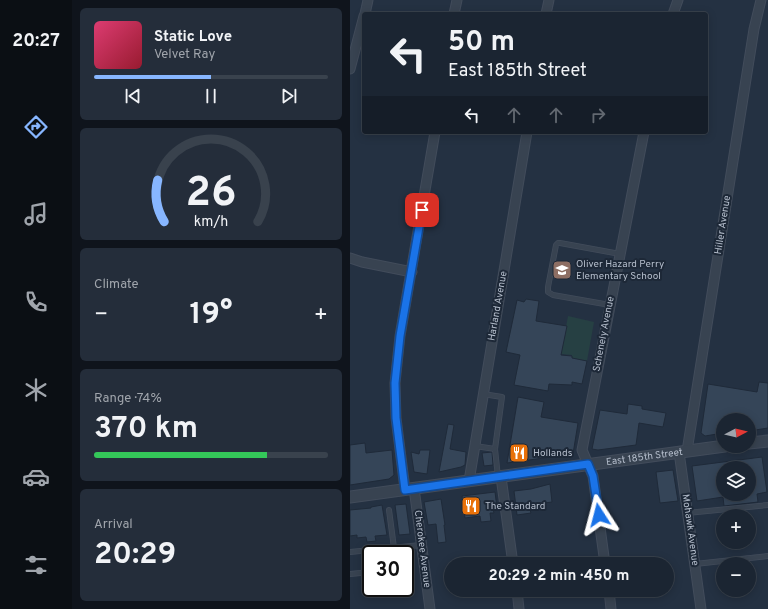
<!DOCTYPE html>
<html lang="en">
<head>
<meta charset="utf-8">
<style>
  :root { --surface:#1b2532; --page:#242d3a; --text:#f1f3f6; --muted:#a0a5ac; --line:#39424d; --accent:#87b6ff }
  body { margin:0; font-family:Overpass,sans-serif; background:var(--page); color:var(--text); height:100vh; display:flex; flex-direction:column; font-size:15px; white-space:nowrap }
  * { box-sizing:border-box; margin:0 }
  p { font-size:13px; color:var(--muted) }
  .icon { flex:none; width:22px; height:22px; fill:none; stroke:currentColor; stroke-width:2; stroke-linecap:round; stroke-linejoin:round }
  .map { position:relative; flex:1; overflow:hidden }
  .details { display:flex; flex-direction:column; gap:8px; padding:8px; background:#0f141c; width:278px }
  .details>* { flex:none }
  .hud { position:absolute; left:12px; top:12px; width:346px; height:122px; border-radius:4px; box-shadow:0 2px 10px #0003,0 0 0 1px var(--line); background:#1b2532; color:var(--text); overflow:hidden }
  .needle { width:26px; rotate:83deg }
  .controls { position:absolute; left:366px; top:413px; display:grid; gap:8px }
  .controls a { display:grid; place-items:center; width:40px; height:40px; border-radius:50%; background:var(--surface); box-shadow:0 2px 10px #0003,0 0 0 1px var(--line); font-size:20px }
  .speed { position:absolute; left:12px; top:545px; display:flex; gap:8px; font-size:20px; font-weight:700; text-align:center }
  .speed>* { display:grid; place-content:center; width:52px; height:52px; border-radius:50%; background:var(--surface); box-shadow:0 2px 10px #0003,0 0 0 1px var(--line); line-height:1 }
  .speed .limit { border:2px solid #111; border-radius:6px; background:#fff; color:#111 }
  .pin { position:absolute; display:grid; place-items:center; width:34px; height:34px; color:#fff; margin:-17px; border-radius:8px; box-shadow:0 2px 6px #0006 }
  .me { position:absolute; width:44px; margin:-22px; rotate:351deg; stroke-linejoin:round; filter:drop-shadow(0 0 3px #0008) }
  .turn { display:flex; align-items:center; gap:14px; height:84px; padding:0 20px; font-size:18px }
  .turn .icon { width:52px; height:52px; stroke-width:2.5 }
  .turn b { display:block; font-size:28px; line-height:34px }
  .lanes { display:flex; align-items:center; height:38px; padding:0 20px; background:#0003; justify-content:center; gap:20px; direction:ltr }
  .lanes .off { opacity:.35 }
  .big { font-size:30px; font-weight:700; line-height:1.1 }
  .details .tile { flex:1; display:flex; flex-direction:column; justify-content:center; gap:6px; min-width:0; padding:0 14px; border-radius:6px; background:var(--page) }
  .details .dial { align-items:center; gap:0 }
  .dial svg { height:104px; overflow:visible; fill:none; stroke:var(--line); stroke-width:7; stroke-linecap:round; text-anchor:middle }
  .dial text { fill:var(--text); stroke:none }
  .song { display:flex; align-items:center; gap:12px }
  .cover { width:48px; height:48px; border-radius:6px; background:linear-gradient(135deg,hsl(340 70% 55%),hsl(350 70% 35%)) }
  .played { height:4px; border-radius:2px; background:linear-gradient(90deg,var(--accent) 50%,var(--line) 50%) }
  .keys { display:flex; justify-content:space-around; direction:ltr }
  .heat { display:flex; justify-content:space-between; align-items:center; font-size:22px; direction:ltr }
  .charge { height:6px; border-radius:3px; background:linear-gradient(90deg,#34c759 74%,var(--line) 0) }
  .trip { position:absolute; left:94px; top:557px; width:230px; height:40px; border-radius:20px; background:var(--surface); box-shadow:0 2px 10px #0003,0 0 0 1px var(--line); font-weight:700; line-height:40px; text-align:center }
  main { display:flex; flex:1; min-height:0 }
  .tabs { display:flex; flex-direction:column; width:72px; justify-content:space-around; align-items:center; background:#0b0f14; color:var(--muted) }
  .tabs .icon { width:28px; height:28px }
  .tabs .selected { color:var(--accent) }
  .tabs b { font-size:18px; color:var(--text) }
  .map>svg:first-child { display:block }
  .green { fill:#264043 }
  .building { fill:#354558; stroke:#1f2a39; fill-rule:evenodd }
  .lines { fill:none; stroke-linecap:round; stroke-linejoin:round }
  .service-casing { stroke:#424c5b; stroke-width:6 }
  .minor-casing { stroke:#424c5b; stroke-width:11 }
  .tertiary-casing { stroke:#424c5b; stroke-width:13 }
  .service { stroke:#384351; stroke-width:4.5 }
  .minor { stroke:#384351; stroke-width:9 }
  .tertiary { stroke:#384351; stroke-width:11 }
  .route-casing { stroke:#114b97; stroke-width:10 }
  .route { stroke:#1a73e8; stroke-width:7 }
  .labels { text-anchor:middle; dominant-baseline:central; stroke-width:4; stroke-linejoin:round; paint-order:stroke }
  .street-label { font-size:10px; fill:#b5becc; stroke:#1d2837 }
  .poi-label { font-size:10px; fill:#b5becc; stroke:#1d2837; text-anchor:start }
</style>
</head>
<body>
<main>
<nav class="tabs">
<b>20:27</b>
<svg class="icon selected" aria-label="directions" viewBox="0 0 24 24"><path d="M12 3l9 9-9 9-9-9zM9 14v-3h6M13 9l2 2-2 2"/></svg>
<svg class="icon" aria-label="music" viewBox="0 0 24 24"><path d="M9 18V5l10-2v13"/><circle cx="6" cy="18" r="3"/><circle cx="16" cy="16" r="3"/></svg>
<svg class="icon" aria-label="phone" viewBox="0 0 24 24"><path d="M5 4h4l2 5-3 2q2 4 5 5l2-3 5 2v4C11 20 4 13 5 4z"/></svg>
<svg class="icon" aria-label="climate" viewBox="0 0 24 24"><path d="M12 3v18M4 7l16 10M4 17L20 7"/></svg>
<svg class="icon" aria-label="car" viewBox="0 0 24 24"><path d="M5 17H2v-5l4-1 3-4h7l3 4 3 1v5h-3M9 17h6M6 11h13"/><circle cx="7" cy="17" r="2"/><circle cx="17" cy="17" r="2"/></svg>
<svg class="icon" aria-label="filters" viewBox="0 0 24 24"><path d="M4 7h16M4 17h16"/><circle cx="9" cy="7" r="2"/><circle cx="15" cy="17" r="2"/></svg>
</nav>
<section class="details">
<div class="tile">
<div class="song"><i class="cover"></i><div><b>Static Love</b><p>Velvet Ray</p></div></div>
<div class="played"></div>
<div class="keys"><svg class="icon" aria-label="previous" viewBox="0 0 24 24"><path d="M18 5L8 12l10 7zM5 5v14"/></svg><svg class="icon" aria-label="pause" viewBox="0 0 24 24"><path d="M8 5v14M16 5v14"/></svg><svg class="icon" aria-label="next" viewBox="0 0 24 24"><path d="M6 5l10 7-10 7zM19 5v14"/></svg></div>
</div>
<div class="tile dial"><svg viewBox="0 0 100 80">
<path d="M14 69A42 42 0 1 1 86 69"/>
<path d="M14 69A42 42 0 0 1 9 37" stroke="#87b6ff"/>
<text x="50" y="56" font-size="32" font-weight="700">26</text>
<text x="50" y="72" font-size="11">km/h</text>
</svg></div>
<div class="tile"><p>Climate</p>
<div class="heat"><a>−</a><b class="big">19°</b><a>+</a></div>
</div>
<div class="tile"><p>Range · 74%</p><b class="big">370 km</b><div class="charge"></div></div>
<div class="tile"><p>Arrival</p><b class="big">20:29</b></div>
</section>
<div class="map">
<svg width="418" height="609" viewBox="0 0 418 609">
  <rect width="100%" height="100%" fill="#243142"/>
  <polygon class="green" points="218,316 244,322 237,361 222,358 222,355 211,354"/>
  <g class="building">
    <polygon points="176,299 189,301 186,321 217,326 211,355 222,356 222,358 237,361 232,384 222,382 222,385 199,384 198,391 164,385 170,355 156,352 167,300 174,302"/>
    <polygon points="409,382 418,383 418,428 399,431 399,420 373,420 373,433 355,436 351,433 358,384 407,392"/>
    <polygon points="168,397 194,402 191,417 228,423 223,454 157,463"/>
    <polygon points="278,404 292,406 292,409 316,413 313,427 289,423 286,445 248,450 242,449 250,410 277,414"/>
    <polygon points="98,424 104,425 100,449 116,452 115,465 111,467 89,472"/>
    <polygon points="15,443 16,453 42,450 44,475 39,479 0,485 0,445"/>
    <polygon points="70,450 80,450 77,474 64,472 61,452 69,454"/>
    <polygon points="142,452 143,465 134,466 132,453"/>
    <path d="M412 457 417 492 407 494 408 502 374 506 373 497 347 501 342 466ZM373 468H399V494H373Z"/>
    <polygon points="323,470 328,501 310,503 306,472"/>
    <polygon points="200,484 202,502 194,503 195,507 180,510 181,513 167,515 164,491 181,489"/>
    <polygon points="145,492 147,508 143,509 144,513 140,513 141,521 131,522 130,516 115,518 112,496"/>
    <polygon points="91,499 95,525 94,525 96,542 88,543 86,524 78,525 74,502"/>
    <polygon points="56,504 60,534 49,535 45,505"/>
    <polygon points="32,505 37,535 25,536 26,541 17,542 16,537 7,538 7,535 0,536 0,510 21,508 21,507"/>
  </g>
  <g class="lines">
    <g class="service-casing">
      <g id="service">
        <polyline points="260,305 203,295 198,292 198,287 206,245 208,243 210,243 270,254"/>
        <polyline points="133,394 152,397 145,449 148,477"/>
        <polyline points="125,446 145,449"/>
        <polyline points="39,510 44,548"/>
        <polyline points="337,513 418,505"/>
        <polyline points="0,552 71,545"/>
        <polyline points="345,564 418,556"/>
        <polyline points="0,574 21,572"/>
      </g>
    </g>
    <g class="minor-casing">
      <g id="minor">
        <polyline points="15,14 18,0"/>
        <polyline points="104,14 107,0"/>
        <polyline points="196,14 199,0"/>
        <polyline points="323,14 328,0"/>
        <polyline points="0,69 14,16"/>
        <polyline points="0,258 12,262 62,272"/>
        <polyline points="337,451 404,29 411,0"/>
        <polyline points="329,452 351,609"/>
        <polyline points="151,477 163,564"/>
        <polyline points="119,481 177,132"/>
        <polyline points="64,488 80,609"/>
        <polyline points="55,489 46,418 45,383 50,336 85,132"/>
        <polyline points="255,564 243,476 232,450 294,132"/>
        <polyline points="167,590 169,609"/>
        <polyline points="259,590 261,609"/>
      </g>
    </g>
    <g class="tertiary-casing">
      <g id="tertiary">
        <polyline points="399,443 418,441"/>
        <path id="s1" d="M0 497 375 446"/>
      </g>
    </g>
    <use href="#service" class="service"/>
    <use href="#minor" class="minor"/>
    <use href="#tertiary" class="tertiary"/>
  </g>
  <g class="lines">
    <g class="route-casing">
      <polyline id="route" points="72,210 50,336 45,383 46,418 55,490 238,464 243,476 249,515"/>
    </g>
    <use href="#route" class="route"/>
  </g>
  <defs>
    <g id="school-square" transform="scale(1)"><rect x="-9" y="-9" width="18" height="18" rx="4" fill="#8d6e63" stroke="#1d2837"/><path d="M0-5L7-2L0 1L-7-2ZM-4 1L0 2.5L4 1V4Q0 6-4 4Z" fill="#fff"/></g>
    <g id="restaurant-square" transform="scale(1)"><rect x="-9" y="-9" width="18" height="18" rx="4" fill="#e8710a" stroke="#1d2837"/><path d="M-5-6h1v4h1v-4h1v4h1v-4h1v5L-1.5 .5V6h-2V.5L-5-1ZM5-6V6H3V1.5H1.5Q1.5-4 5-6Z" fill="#fff"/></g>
  </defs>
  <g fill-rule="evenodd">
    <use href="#school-square" x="212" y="270"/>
    <use href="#restaurant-square" x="169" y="453"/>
    <use href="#restaurant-square" x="121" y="506"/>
  </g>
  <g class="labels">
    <g class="street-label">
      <text transform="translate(373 225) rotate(-81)">Hiller Avenue</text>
      <text transform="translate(148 306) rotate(-80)">Harland Avenue</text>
      <text transform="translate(254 334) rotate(-79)">Schenely Avenue</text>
      <text stroke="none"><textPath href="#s1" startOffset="297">East 185th Street</textPath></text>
      <text transform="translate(340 530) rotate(82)">Mohawk Avenue</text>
      <text transform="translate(72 549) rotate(83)">Cherokee Avenue</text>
    </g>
    <g class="poi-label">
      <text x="226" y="264">Oliver Hazard Perry<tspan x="226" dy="12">Elementary School</tspan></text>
      <text x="183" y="453">Hollands</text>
      <text x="135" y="506">The Standard</text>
    </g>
  </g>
</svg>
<div class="controls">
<a><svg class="needle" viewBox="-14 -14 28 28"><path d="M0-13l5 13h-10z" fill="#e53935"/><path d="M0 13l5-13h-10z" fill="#a0a5ac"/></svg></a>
<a><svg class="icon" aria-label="layers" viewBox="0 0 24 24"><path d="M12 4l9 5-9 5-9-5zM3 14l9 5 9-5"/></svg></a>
<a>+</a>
<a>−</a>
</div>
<div class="speed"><div class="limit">30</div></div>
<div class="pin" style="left:72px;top:210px;background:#d93025"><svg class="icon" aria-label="arrive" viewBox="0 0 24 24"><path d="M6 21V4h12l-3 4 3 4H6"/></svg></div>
<svg class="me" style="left:249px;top:515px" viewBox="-20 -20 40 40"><path d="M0-17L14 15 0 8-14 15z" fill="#1a73e8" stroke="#fff" stroke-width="4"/></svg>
<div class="trip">20:29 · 2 min · 450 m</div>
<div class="hud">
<div class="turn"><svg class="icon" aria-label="left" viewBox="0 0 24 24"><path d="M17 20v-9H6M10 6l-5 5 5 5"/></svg><div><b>50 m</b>East 185th Street</div></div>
<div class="lanes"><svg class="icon" aria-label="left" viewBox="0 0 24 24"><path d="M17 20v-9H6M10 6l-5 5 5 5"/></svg><svg class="icon off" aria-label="ahead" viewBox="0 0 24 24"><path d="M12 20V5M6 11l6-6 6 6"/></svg><svg class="icon off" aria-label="ahead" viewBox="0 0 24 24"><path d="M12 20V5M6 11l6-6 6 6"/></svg><svg class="icon off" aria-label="right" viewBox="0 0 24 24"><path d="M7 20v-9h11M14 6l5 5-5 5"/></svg></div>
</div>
</div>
</main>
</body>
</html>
